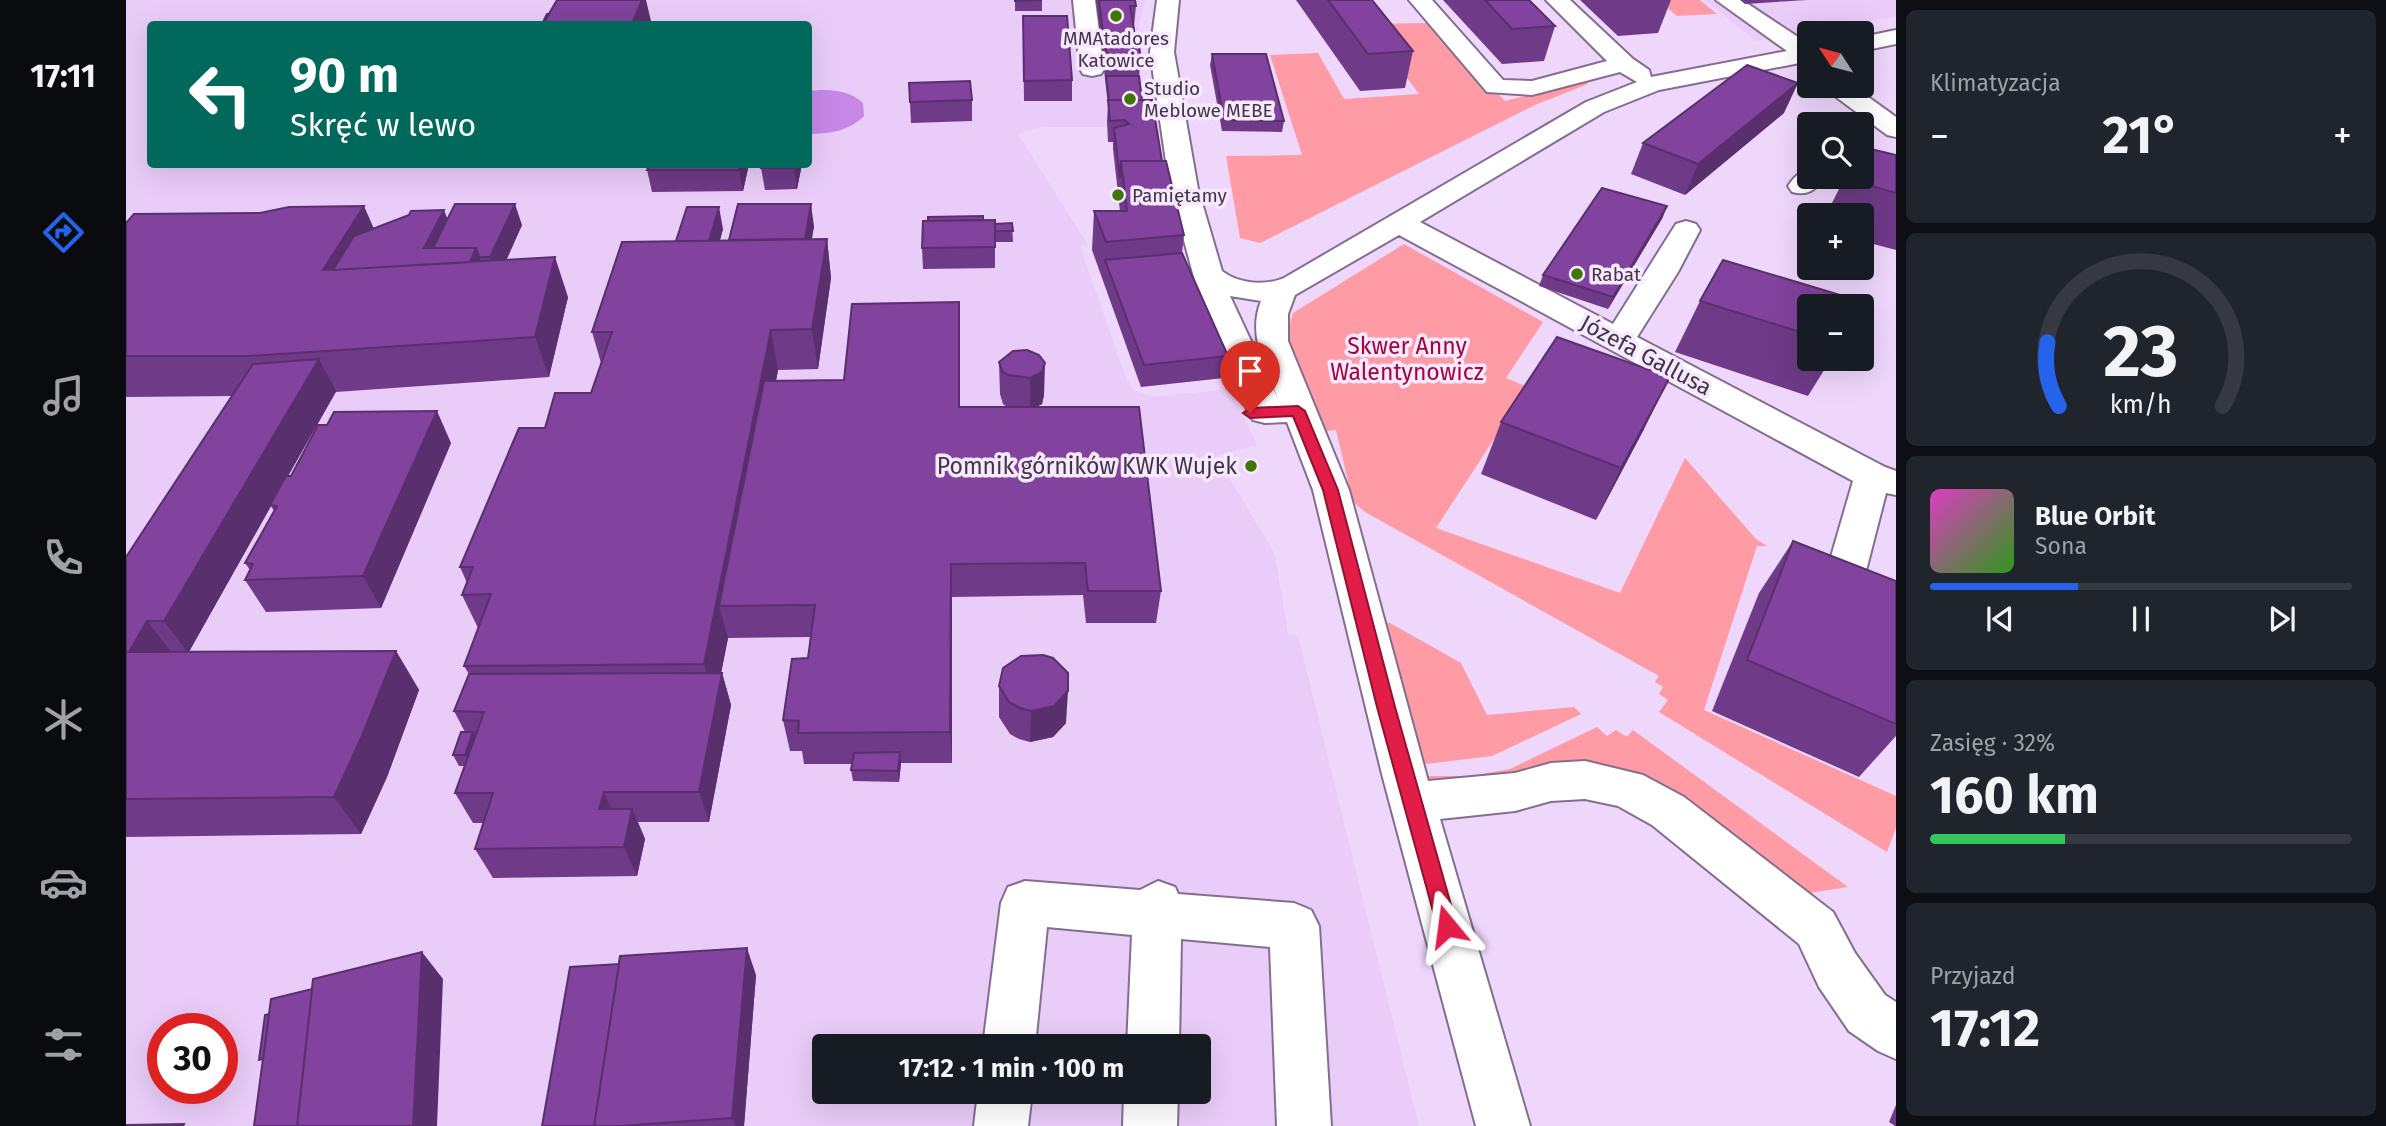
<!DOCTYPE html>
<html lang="pl">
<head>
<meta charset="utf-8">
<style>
  :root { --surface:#171b24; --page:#20242c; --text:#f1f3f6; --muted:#9ea1a6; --line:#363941; --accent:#2563eb }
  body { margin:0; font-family:"Fira Sans",sans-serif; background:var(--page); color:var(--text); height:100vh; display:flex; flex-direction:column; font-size:26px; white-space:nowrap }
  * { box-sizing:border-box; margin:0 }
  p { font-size:23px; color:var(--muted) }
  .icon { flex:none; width:38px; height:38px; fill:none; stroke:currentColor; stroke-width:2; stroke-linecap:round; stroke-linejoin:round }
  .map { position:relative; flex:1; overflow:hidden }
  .details { display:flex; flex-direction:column; gap:10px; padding:10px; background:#0d0f14; width:490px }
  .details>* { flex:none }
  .hud { position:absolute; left:21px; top:21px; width:665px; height:147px; border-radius:7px; box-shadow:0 7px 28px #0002; background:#00695c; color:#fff; overflow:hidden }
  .needle { width:46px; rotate:306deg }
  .tools { position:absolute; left:1671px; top:21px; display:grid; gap:14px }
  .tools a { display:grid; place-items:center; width:77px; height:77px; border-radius:7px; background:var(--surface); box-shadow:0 7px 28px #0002; font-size:35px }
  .speed { position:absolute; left:21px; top:1013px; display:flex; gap:14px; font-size:35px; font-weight:700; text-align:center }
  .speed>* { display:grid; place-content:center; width:91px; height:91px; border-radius:50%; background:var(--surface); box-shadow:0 7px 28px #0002; line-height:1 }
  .speed .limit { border:10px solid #d22; background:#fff; color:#111 }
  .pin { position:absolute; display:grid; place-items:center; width:60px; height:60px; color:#fff; margin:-72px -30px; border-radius:50% 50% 50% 0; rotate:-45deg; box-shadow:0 0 7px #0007 }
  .pin .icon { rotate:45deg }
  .me { position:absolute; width:77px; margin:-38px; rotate:344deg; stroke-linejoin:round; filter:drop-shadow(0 0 5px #0008) }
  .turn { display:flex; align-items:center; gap:24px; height:147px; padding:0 28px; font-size:32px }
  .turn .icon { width:91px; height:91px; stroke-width:2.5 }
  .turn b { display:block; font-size:49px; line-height:60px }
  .big { font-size:52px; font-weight:700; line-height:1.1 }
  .details .widget { flex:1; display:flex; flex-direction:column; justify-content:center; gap:10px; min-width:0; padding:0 24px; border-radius:10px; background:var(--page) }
  .details .dial { align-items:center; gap:0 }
  .dial svg { height:182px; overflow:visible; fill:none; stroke:var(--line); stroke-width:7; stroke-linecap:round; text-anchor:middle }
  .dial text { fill:var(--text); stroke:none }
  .song { display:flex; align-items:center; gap:21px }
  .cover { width:84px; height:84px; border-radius:10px; background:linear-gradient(135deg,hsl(310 70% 55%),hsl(110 70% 35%)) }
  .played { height:7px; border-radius:4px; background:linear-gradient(90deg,var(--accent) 35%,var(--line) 35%) }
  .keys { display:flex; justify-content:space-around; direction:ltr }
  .heat { display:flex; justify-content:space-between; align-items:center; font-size:38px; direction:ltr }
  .charge { height:10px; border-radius:5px; background:linear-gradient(90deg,#34c759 32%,var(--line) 0) }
  .trip { position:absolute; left:686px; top:1034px; width:399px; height:70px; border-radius:7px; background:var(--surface); box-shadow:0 7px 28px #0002; font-weight:700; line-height:70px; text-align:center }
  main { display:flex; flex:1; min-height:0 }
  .menu { display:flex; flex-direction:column; width:126px; justify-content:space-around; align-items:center; background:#090b0e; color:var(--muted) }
  .menu .icon { width:49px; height:49px }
  .menu .current { color:var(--accent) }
  .menu b { font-size:32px; color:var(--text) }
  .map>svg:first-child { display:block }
  .built { fill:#e9ccf8; fill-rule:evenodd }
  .green { fill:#fe9ba5 }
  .water { fill:#c787e7 }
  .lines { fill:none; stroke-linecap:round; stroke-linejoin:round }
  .minor-casing { stroke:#846e90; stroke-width:4 }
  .minor { fill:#fff; fill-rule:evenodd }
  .wall { fill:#6f3a87 }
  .shaded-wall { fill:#5a2f6e }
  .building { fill:#81439d; stroke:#5a2f6e; stroke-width:2 }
  .route { fill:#e11d48; stroke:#92132f; stroke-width:2 }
  .poi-dot { fill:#407602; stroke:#f7e8ff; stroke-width:2.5 }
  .labels { text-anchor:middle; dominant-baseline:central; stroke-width:7; stroke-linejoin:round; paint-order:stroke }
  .far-poi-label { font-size:19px; fill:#403645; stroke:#f7e8ff; text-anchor:start }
  .park-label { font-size:23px; fill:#a20537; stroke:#f7e8ff }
  .street-label { font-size:23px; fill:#403645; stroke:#f7e8ff }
  .poi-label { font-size:23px; fill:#403645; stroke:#f7e8ff; text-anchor:end }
</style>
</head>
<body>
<main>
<nav class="menu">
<b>17:11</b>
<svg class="icon current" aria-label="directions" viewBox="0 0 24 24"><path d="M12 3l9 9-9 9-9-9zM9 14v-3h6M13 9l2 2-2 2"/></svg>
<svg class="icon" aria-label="music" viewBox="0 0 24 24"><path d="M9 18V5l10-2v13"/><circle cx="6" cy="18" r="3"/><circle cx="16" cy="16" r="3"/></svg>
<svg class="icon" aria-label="phone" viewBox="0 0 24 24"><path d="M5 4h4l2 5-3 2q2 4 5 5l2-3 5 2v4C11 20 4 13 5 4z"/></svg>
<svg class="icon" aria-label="climate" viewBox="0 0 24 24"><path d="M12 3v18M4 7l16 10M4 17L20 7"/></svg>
<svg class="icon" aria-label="car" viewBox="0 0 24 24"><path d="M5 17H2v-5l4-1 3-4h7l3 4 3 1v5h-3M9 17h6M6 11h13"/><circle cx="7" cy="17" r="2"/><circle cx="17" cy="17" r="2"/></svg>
<svg class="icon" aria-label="filters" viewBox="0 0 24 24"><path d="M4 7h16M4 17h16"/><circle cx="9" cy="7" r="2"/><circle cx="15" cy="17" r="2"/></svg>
</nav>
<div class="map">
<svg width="1770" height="1126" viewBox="0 0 1770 1126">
  <rect width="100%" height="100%" fill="#efd7fc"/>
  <g class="built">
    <path d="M0 0H1019L1012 29 1018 118 981 121V127H916L892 134 962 245 954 246 998 373 1006 389 1026 397 1104 389 1131 445 1090 456 1149 554 1162 634 1172 636 1293 1126H0ZM24 24H682V164H24ZM37 1029H96V1088H37ZM698 1046H1073V1092H698Z"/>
    <polygon points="1579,0 1770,0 1770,16 1629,41"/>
  </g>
  <g class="green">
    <polygon points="1532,0 1574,0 1591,14 1551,16"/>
    <polygon points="1301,23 1379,101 1458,81 1462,84 1409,105 1134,243 1114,238 1100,156 1176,155 1144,55 1192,53 1218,99 1293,94 1240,24"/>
    <path d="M1278 244 1417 322 1380 378 1402 387 1310 528 1494 593 1559 458 1630 539 1641 546H1631L1578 710 1770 796V828L1761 852 1533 712 1542 700 1533 694 1537 687 1529 682 1533 676 1239 512 1227 502 1210 430 1192 432C1179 394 1154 352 1167 313Z"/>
    <polygon points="1259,623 1264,623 1335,663 1361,715 1448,707 1455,714 1366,756 1300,764 1297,762"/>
    <polygon points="1471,727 1481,736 1490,730 1501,737 1507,730 1722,887 1677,894 1541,790 1306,788 1301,776 1345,776 1384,769"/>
  </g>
  <path class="water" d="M694 90C711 90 725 92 737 103L738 116C723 131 703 134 683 134V91Z"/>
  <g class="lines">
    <g class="minor-casing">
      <g id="minor">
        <polygon points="947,0 969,0 978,69 975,74 966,76 957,74 954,69"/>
        <path d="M1031 0H1053L1048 52 1072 189 1096 271C1113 284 1139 286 1158 278L1460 102 1511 82 1494 72 1406 95 1361 92 1283 0H1306L1377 80 1406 81 1481 61 1420 0H1444L1507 59 1523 70 1525 77 1661 51 1590 0H1616L1684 45V61L1533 90 1478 112 1294 222 1487 324 1550 224 1560 221 1570 224 1574 230 1552 272 1511 337 1759 467 1770 471V495L1760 493 1733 598 1727 608 1713 613 1699 608 1693 598 1727 481 1273 235 1169 295 1162 314V341L1223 490 1302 781 1389 773 1425 763 1459 761 1517 775 1558 797 1707 912 1729 953 1759 995 1770 1002V1059L1752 1051 1723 1031 1693 987 1673 944 1526 825 1492 806 1459 799 1425 801 1389 811 1314 819 1404 1126H1350L1256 774 1187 490 1161 422 1139 423 1127 420 1122 412 1072 292 1044 189 1024 52ZM1104 296 1135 301C1121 336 1140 368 1153 401Z"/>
        <polygon points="1770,30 1770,44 1736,51 1736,37"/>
        <polygon points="1699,86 1727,86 1770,117 1770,137 1761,135 1702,91"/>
        <path d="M1684 169V177H1698C1690 190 1682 196 1666 192L1662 186C1668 177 1673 172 1684 169Z"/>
        <polygon points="899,881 1014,890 1032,881 1049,887 1052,894 1168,903 1185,910 1193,926 1205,1126 1151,1126 1144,947 1055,939 1053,1046 1001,1046 1006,935 921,927 909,1046 857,1046 875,903 882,887"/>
        <polygon points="852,1092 906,1092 902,1126 848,1126"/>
        <polygon points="998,1092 1052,1092 1051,1126 997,1126"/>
      </g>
    </g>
    <use href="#minor" class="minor"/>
  </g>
  <g class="wall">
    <rect x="889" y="0" width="27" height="11"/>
    <polygon points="970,0 1009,0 1010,6 1008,26 1010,42 1015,57 1013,76 1016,100 1058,235 1056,253 1102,356 1098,378 1015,387 966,250 968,211 994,211 987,149 987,142 982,142 981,121 982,105"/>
    <polygon points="1170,0 1246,0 1287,51 1279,88 1234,91"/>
    <polygon points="1317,0 1403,0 1429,26 1418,61 1376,64"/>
    <polygon points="1454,0 1545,0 1532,33 1492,36"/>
    <polygon points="1614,0 1681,0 1619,4"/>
    <polygon points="897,16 946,80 946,101 898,101"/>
    <polygon points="1086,54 1158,121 1156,132 1096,131 1084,65"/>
    <polygon points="783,83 846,100 846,121 785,123"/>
    <polygon points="1658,113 1559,195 1505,174 1517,143"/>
    <polygon points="1770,155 1770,250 1736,241 1736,215 1700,215 1719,177 1736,177"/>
    <polygon points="524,164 623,164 617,191 526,192 521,170"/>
    <polygon points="636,164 676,164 671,189 639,190 635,168"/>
    <polygon points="1537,217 1482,309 1413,286 1417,275"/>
    <polygon points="321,219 396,225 380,260 442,297 423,377 210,392 162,476 325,443 255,608 140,612 119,580 124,570 119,563 148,511 145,506 63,652 270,651 293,690 261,777 235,834 0,837 0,554 1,556 106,396 0,397 0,223 247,228"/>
    <polygon points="857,220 869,224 886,223 887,242 869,242 869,268 797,269 796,248"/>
    <polygon points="688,226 686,239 701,239 705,278 692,369 652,370 650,381 718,380 834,334 834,407 881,407 877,404 874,394 873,362 887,351 918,395 916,404 910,407 1035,591 1030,623 960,623 957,595 826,597 826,763 775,763 773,782 727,781 725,770 726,764 678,764 676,751 664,751 657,720 682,658 685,637 602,638 595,673 596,673 605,705 583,822 512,822 519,839 511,876 367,878 349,849 357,823 347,823 329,793 339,766 333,766 327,755 339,732 328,711 343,674 338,666 352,628 336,595 341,583 334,567 419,428 465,393 475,363 466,332 550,241 597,229 594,240 603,240"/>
    <polygon points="1574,301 1684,306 1684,359 1705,359 1682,396 1549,352"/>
    <polygon points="1375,422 1518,429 1470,520 1355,474"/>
    <polygon points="1667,541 1770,724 1770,736 1733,777 1586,711 1633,593"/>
    <polygon points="873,686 940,723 927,737 904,742 893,739 884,734 873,717"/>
    <polygon points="630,975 618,1126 416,1126"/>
    <polygon points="1770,1105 1770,1126 1769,1126 1763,1122"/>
  </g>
  <g class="shaded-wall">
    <polygon points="516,0 520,0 525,21 523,24 506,24"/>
    <polygon points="1672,83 1658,113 1559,195 1572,164"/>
    <polygon points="614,164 623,164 617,191 613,170"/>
    <polygon points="669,164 676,164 671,189 668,168"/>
    <polygon points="389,204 396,225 372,279 364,257"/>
    <polygon points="685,204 688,226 680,270 677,248"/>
    <polygon points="238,206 255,245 236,276 197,270"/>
    <polygon points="1541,206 1537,217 1482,309 1487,297"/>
    <polygon points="593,207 597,229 585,272 581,250"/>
    <polygon points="318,210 330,241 321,258 298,248"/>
    <polygon points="701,239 705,278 692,369 686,329"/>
    <polygon points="350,248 361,279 340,271"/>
    <polygon points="429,257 442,297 423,377 409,337"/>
    <polygon points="833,302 834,334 834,439 833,407"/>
    <polygon points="645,330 652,370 608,606 593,606 602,638 589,704 578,664"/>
    <polygon points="193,359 210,391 62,653 38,621"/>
    <polygon points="919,363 918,395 916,404 904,410 904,378"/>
    <polygon points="1544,377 1518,429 1470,520 1495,468"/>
    <polygon points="311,411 325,443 255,608 237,576"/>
    <polygon points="825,564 826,597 826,763 824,732"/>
    <polygon points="21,621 46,653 0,657"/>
    <polygon points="270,651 293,690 261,777 235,834 208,797"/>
    <polygon points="596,673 605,705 583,822 573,792"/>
    <polygon points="942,691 940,723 927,737 904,742 905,711"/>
    <polygon points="347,732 353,743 345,766 339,755"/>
    <polygon points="774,752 775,763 773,782 772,771"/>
    <polygon points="478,792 491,822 473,809"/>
    <polygon points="506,809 519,839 511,876 498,847"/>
    <polygon points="621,948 630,975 618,1126 610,1126 606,1118"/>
    <polygon points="296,952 317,979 311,1126 287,1126"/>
  </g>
  <g class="building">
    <polygon points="431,0 516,0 506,24 417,24"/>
    <polygon points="889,0 916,0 889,1"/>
    <polygon points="973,0 1009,0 1010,6 1004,6 1010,42 979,42 979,50"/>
    <polygon points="1202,0 1246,0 1287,51 1242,54"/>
    <polygon points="1359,0 1403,0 1429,26 1386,29"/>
    <polygon points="421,14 423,14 417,24 416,24"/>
    <polygon points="897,16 941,16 946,80 898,81"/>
    <polygon points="979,42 1012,42 1015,57 981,57"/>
    <polygon points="1086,54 1140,54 1158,121 1098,120"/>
    <polygon points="1621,65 1672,83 1572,164 1517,143"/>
    <polygon points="980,76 1013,76 1016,100 983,100"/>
    <polygon points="844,81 846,100 784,102 783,83"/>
    <polygon points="982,100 1026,100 1036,161 995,161 994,178 988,128 1003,124 999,120 984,121"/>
    <polygon points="1736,147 1770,155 1770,193 1720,179 1721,177 1736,177"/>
    <polygon points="995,161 1040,161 1058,235 980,242 968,211 1001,211"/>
    <polygon points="524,164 614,164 613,170 521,170"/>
    <polygon points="636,164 669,164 668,168 635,168"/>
    <polygon points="1476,188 1541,206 1487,297 1417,275"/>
    <polygon points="329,204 389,204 364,257 353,257 350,248 307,248"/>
    <polygon points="612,204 685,204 679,239 603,240"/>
    <polygon points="238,206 197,270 429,257 409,337 123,356 0,356 0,223 8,214 134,213 163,207"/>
    <polygon points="561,207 593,207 583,241 550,241"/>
    <polygon points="318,210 298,248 350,248 344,262 207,270 228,236 283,215 285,211"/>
    <polygon points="857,216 857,220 802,221 802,217"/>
    <polygon points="869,220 869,247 796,248 797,221"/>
    <polygon points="886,223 887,231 869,231 869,224"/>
    <polygon points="701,239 686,329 645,330 578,664 338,666 365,594 336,595 347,567 334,567 393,428 419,428 429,393 465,393 486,332 466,332 496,242"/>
    <polygon points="1056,253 1102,356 1018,365 979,260"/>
    <polygon points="1597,260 1731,300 1728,306 1684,306 1684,335 1574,301"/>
    <polygon points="833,302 833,407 1013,407 1035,591 962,591 959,563 825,564 824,732 672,733 673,721 657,720 666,659 682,658 689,605 593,606 638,381 718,380 726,304"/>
    <polygon points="1431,337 1544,377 1495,468 1375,422"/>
    <polygon points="901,350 913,355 919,363 916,372 904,378 882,375 876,371 873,362 887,351"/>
    <polygon points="193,359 38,621 21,621 3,652 0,652 0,557 127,364"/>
    <polygon points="311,411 237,576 119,580 127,564 119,563 151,506 144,505 160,476 165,476 192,425 201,425 208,412"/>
    <polygon points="1667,541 1770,581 1770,724 1621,660"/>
    <polygon points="270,651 235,738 208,797 0,799 0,652"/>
    <polygon points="917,655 927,658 942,673 942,691 928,706 905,711 894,708 883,702 873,686 877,668 895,656"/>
    <polygon points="596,673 573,792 478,792 473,809 506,809 498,847 349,849 367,793 329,793 358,712 328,711 343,674"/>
    <polygon points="335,732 347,732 339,755 327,755"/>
    <polygon points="774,752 772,771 725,770 728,753"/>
    <polygon points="621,948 606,1118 494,1126 468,1126 494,956"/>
    <polygon points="296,952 287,1126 171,1126 187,979"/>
    <polygon points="493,964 468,1126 416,1126 444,967"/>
    <polygon points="186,989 171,1126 128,1126 145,999"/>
    <polygon points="143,1014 137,1059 133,1060 139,1015"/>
    <polygon points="58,1124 57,1126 0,1126 0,1125"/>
  </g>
  <polygon class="route" points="1172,406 1179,411 1212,490 1269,707 1331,926 1328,933 1321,936 1314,933 1311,926 1251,707 1197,490 1167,416 1124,418 1117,413 1124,408"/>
  <g class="poi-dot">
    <circle cx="990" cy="16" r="7"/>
    <circle cx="1004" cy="99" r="7"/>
    <circle cx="992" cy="195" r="7"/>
    <circle cx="1451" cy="274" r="7"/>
    <circle cx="1125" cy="466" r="7"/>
  </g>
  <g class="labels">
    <g class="far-poi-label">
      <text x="990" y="38" text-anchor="middle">MMAtadores<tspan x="990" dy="22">Katowice</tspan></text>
      <text x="1018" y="88">Studio<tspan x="1018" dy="22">Meblowe MEBE</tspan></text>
      <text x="1006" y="195">Pamiętamy</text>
      <text x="1465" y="274">Rabat</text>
    </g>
    <g class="park-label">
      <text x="1281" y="346">Skwer Anny<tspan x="1281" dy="26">Walentynowicz</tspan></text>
    </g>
    <g class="street-label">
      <text transform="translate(1520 355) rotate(28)">Józefa Gallusa</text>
    </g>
    <g class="poi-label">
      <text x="1111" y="466">Pomnik górników KWK Wujek</text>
    </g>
  </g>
</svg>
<div class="tools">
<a><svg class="needle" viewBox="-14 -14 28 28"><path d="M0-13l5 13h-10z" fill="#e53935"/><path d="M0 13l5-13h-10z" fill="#9ea1a6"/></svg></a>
<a><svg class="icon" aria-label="search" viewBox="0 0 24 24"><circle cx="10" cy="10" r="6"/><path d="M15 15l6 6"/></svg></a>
<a>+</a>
<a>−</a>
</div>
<div class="speed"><div class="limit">30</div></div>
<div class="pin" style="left:1124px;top:413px;background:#d93025"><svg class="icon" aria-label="arrive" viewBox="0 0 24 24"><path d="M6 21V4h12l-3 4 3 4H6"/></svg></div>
<svg class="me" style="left:1321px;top:926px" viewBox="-20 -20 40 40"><path d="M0-17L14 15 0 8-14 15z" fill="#e11d48" stroke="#fff" stroke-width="4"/></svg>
<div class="trip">17:12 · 1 min · 100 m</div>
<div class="hud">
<div class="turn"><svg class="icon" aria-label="left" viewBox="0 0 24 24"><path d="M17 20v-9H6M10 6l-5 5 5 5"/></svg><div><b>90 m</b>Skręć w lewo</div></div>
</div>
</div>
<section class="details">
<div class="widget"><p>Klimatyzacja</p>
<div class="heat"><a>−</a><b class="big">21°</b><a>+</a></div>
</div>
<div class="widget dial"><svg viewBox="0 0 100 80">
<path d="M14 69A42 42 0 1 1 86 69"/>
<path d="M14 69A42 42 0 0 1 9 41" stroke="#2563eb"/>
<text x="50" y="56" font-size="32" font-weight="700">23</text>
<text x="50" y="72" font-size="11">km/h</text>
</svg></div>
<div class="widget">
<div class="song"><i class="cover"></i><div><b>Blue Orbit</b><p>Sona</p></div></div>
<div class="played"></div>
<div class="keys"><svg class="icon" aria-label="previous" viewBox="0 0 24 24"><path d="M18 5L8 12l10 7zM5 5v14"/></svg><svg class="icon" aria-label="pause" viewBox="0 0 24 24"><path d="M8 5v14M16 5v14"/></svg><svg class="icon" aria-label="next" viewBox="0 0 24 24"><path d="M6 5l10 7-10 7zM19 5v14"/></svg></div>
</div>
<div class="widget"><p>Zasięg · 32%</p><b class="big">160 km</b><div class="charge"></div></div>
<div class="widget"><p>Przyjazd</p><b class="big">17:12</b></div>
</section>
</main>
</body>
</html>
